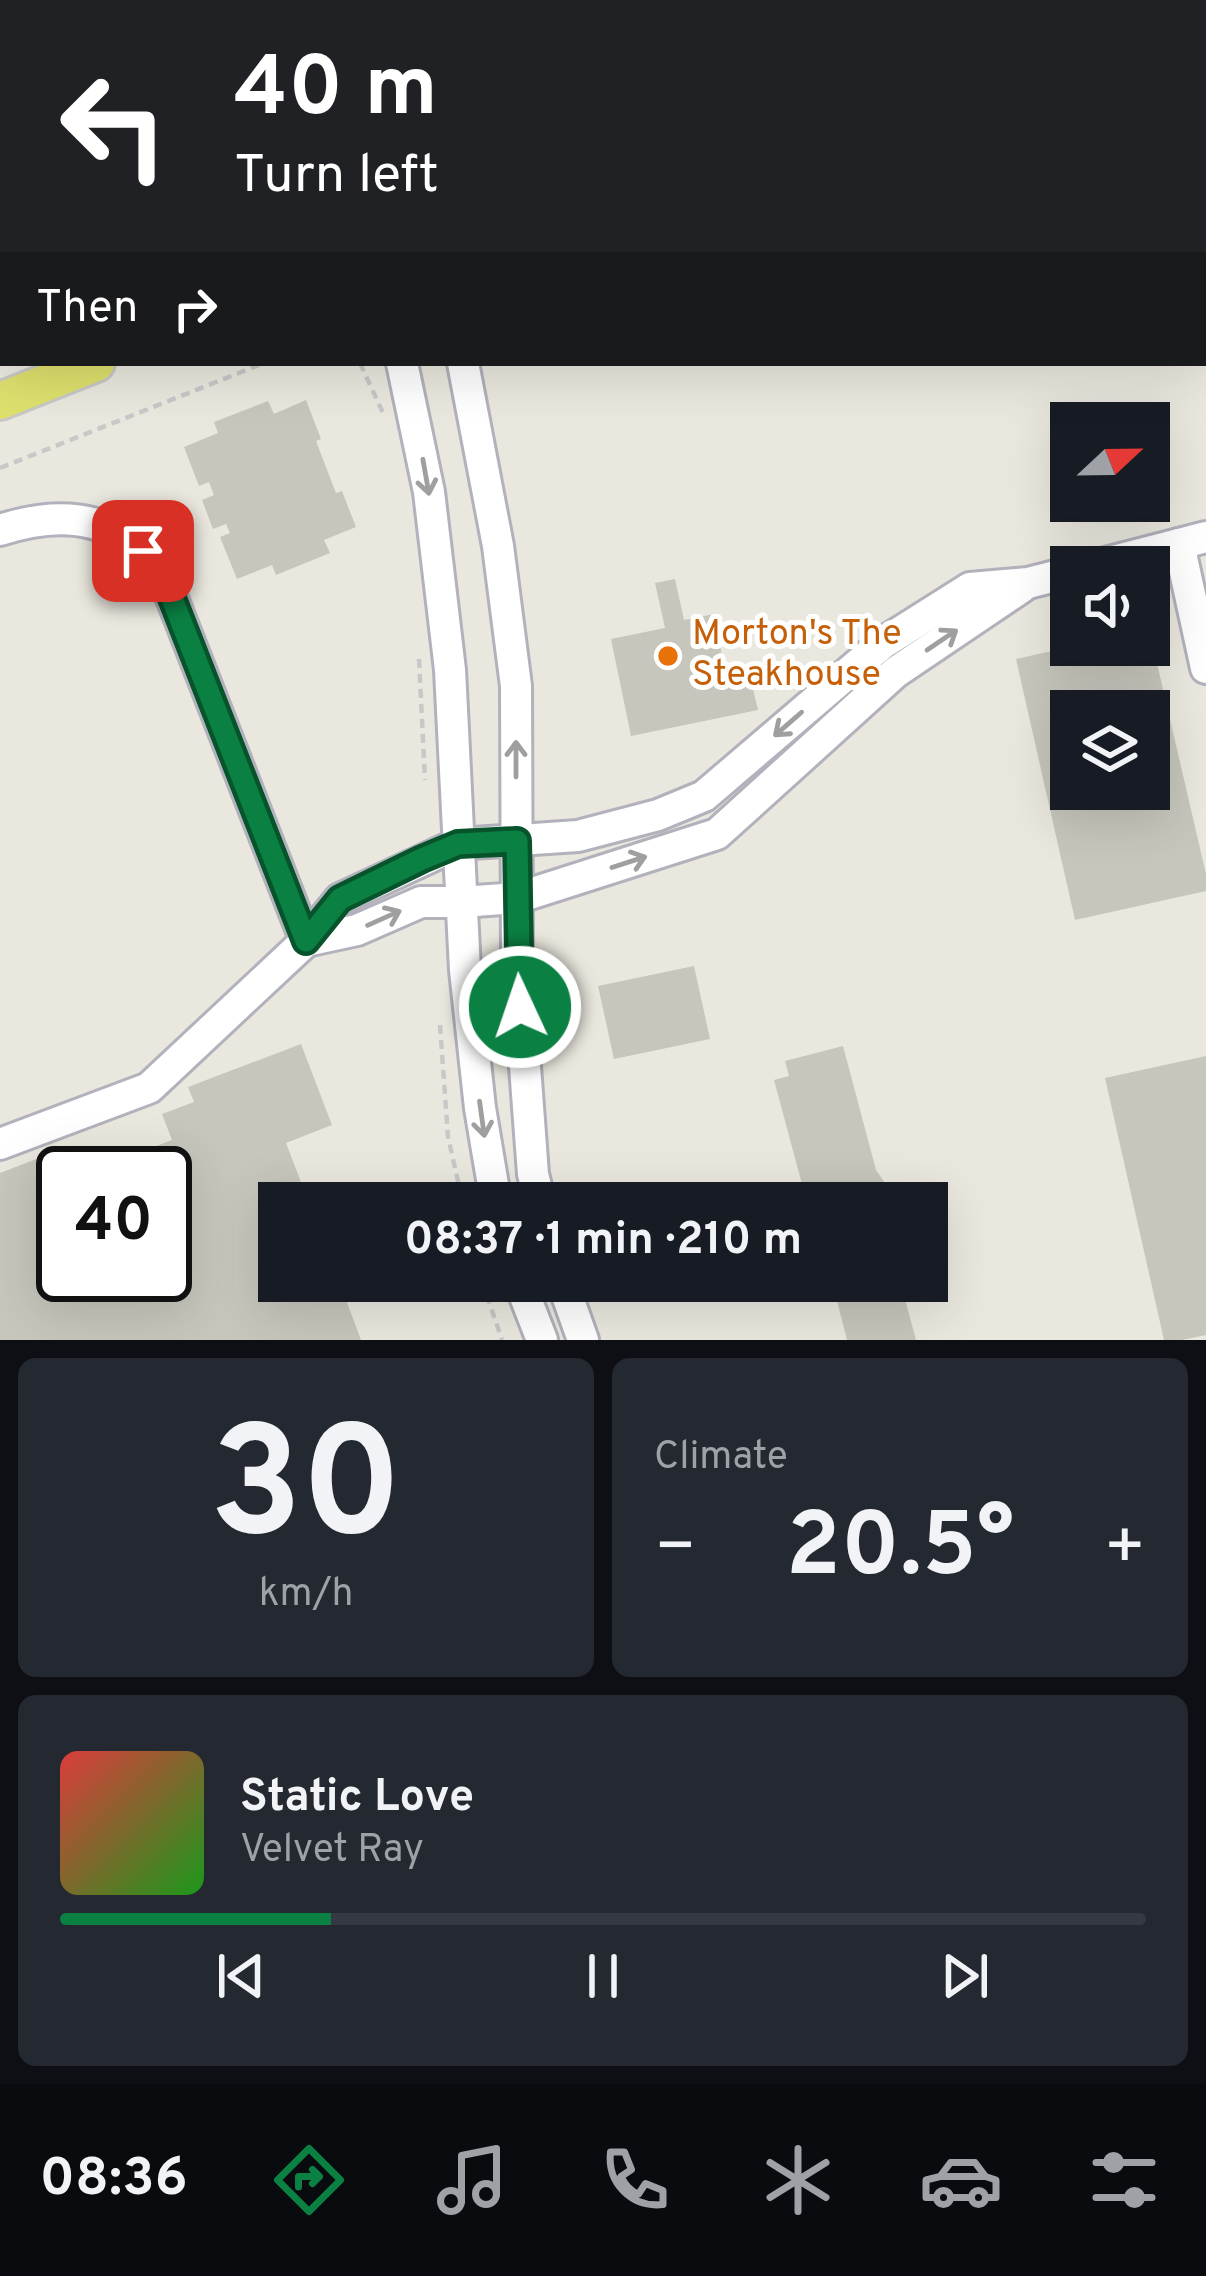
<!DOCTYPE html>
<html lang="en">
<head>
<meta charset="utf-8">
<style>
  :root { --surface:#171b24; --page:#242831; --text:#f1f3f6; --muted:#9ea1a6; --line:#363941; --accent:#0b8043 }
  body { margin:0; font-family:Overpass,sans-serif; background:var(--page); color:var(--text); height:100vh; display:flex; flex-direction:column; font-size:45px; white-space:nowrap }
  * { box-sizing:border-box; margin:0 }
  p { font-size:39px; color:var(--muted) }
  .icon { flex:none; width:66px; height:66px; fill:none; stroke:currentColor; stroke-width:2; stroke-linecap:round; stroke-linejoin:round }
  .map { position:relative; height:1340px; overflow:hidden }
  .side { display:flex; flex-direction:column; gap:18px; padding:18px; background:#0d0f14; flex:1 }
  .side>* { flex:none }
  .banner { position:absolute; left:0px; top:0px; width:1206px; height:366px; box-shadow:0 12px 48px #0002; background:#202124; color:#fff; overflow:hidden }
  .needle { width:78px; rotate:68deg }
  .buttons { position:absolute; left:1050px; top:402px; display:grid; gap:24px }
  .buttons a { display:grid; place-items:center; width:120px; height:120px; border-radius:0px; background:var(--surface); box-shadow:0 12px 48px #0002; font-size:60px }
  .speed { position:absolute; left:36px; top:1146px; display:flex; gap:24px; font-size:60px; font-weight:700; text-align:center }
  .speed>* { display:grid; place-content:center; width:156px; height:156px; border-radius:50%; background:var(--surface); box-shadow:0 12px 48px #0002; line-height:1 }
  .speed .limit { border:6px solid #111; border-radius:18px; background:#fff; color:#111 }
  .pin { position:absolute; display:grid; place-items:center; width:102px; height:102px; color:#fff; margin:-51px; border-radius:24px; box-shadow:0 6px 18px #0006 }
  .me { position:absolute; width:132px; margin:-66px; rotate:357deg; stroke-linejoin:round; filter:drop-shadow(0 0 9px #0008) }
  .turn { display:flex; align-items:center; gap:42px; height:252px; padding:0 36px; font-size:54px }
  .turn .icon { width:156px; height:156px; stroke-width:2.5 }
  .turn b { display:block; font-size:84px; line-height:102px }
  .then { display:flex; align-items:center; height:114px; padding:0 36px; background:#0003; gap:24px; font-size:45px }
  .big { font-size:90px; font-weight:700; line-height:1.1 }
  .side .widget { flex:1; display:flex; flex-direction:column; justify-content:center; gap:18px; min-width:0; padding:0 42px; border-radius:18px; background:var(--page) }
  .side .dial { align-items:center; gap:0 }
  .dial b { font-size:156px; line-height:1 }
  .song { display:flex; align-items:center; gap:36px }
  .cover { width:144px; height:144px; border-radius:18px; background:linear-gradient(135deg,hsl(0 70% 55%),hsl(120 70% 35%)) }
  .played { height:12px; border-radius:6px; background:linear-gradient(90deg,var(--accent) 25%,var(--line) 25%) }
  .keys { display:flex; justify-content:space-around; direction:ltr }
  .heat { display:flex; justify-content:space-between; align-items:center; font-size:66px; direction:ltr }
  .side .tiles { flex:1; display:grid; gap:18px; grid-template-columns:1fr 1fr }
  .widget:last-child { grid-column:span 2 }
  .trip { position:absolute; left:258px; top:1182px; width:690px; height:120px; border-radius:0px; background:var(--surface); box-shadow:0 12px 48px #0002; font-weight:700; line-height:120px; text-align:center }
  .tab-bar { display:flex; height:192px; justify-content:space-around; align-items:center; background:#090b0e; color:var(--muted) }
  .tab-bar .icon { width:84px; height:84px }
  .tab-bar .on { color:var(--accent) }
  .tab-bar b { font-size:54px; color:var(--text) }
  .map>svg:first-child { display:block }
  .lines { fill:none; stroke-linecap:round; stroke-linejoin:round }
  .stream { stroke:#7dace0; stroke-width:8 }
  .building { fill:#c6c6bc; fill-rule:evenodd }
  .minor-casing { stroke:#b2b1bc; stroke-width:36 }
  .major-casing { stroke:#c8c8c8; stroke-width:42 }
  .path { stroke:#c8c8c8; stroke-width:4.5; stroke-dasharray:9 6; stroke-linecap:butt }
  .minor { stroke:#fff; stroke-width:30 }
  .major { stroke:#dee06d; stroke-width:36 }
  .oneway { stroke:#9f9f9f }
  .route-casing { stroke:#07532c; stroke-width:30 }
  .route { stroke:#0b8043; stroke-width:21 }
  .food-dot { fill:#e8710a; stroke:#fff; stroke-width:4.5 }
  .labels { text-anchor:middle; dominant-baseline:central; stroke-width:10; stroke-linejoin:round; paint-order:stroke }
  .food-label { font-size:36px; fill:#c56008; stroke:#fff; text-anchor:start }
</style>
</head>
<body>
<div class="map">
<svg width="1206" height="1340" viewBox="0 0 1206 1340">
  <rect width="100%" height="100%" fill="#eae8de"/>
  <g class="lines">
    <polyline class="stream" points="618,3 625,0"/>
  </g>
  <g class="building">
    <polygon points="306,400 321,439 316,441 336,493 342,491 356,527 324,540 330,553 276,575 272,565 237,579 220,537 230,533 226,524 213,529 202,500 214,495 209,482 199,486 184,447 218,433 214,422 268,401 274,414"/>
    <polygon points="675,579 684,620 714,614 726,677 749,672 758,710 631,736 611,639 665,628 655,583"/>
    <path d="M1149 629 1206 874V891L1075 920 1016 659 1079 645H1149ZM1071 711H1149V789H1071Z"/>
    <polygon points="694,966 710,1039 614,1059 598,986"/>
    <polygon points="301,1044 332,1125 286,1143 309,1203 279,1203 279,1281 339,1281 361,1340 0,1340 0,1173 44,1156 55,1184 63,1181 63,1275 165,1275 165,1173 86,1173 172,1140 162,1114 194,1102 188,1087"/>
    <polygon points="843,1046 876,1170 891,1192 894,1203 807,1203 774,1080 789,1076 785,1061"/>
    <polygon points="1206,1056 1206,1335 1182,1340 1164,1340 1105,1078"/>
    <polygon points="832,1281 900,1281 916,1340 847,1340"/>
  </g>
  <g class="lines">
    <g class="minor-casing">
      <g id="minor">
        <polyline points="54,3 58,0"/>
        <polyline points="402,363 429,492 450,670 465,970 480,1108 496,1203"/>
        <polyline points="463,363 498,546 516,686 517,959 533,1174 540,1203"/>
        <path d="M0 530C67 508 129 517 166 583L306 941"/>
        <polyline points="1179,544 1206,668"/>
        <polyline points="1090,567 1206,537"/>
        <polyline points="306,941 357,930 421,902 461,902 517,898 717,834 896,672 1022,587"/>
        <polyline points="0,1144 149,1088 306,941 340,899 458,844 578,836 658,815 704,796 883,643 970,588 1028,583 1071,572"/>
        <polyline points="519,1281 542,1340"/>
        <polyline points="562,1281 583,1340"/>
      </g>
    </g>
    <g class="major-casing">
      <g id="major">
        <polyline points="317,3 317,0"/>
        <polyline points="841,3 849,0"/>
        <polyline points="1060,3 1068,0"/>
        <polyline points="0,322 3,320"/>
        <polyline points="0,401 96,363"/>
      </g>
    </g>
    <g class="path">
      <polyline points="1162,3 1169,0"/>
      <polyline points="360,363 383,413"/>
      <polyline points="0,468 264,363"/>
      <polyline points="419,659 425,780"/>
      <polyline points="440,1025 448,1137 463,1203"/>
      <polyline points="482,1281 502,1340"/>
    </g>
    <use href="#minor" class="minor"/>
    <use href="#major" class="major"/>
  </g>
  <defs><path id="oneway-shaft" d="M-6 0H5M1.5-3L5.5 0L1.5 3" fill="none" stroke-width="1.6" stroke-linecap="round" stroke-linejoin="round" transform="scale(3)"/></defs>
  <g class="oneway">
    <use href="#oneway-shaft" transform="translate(426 477) rotate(80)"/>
    <use href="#oneway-shaft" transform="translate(942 640) rotate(-34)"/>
    <use href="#oneway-shaft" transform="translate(788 724) rotate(139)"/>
    <use href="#oneway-shaft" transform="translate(516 759) rotate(-90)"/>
    <use href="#oneway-shaft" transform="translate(629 862) rotate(-18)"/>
    <use href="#oneway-shaft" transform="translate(384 918) rotate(-24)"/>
    <use href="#oneway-shaft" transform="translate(482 1119) rotate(82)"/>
  </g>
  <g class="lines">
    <g class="route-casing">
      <polyline id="route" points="143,551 155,563 166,583 306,941 340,899 422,859 458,844 517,841 520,1007"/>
    </g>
    <use href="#route" class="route"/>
  </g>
  <circle class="food-dot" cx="668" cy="656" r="12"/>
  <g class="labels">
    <g class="food-label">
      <text x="692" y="635">Morton's The<tspan x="692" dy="41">Steakhouse</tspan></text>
    </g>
  </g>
</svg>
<div class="buttons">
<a><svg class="needle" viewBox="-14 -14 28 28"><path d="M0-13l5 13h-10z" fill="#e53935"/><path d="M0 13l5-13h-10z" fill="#9ea1a6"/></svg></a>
<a><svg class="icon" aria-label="sound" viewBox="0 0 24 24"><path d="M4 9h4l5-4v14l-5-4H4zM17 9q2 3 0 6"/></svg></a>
<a><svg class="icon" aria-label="layers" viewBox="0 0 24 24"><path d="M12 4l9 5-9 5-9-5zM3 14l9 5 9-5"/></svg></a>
</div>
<div class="speed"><div class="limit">40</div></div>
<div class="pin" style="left:143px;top:551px;background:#d93025"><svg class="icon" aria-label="arrive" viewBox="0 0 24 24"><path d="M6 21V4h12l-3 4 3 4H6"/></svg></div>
<svg class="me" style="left:520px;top:1007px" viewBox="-20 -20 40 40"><circle r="17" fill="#0b8043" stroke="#fff" stroke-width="3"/><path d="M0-11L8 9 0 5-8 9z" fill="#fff"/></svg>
<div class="trip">08:37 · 1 min · 210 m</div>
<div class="banner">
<div class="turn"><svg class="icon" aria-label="left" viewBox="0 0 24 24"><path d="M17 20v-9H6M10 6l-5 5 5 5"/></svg><div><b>40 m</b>Turn left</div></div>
<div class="then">Then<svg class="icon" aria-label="right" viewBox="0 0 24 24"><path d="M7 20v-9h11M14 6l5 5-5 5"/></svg></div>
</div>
</div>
<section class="side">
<div class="tiles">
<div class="widget dial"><b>30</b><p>km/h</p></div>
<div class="widget"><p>Climate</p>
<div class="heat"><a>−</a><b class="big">20.5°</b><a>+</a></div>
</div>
<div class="widget">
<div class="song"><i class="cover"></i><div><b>Static Love</b><p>Velvet Ray</p></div></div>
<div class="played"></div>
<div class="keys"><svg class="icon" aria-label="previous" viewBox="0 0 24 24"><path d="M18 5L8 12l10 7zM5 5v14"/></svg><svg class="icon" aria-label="pause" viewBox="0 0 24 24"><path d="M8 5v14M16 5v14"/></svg><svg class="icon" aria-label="next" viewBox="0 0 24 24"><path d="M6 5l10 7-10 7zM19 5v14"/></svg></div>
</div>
</div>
</section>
<nav class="tab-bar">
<b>08:36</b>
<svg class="icon on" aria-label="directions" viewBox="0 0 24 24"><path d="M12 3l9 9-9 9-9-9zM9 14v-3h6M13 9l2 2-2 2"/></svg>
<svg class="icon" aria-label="music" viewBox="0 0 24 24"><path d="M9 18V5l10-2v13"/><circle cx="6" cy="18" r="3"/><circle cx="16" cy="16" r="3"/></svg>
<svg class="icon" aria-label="phone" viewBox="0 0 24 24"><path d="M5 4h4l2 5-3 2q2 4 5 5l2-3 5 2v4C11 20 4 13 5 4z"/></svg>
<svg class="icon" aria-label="climate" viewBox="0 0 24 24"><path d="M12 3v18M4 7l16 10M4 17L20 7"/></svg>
<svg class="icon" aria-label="car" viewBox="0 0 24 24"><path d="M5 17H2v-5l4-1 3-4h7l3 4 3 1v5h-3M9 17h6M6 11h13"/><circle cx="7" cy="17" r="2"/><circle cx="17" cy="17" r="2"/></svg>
<svg class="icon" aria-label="filters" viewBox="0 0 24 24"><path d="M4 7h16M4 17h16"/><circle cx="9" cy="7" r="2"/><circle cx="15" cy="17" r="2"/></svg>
</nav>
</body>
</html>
